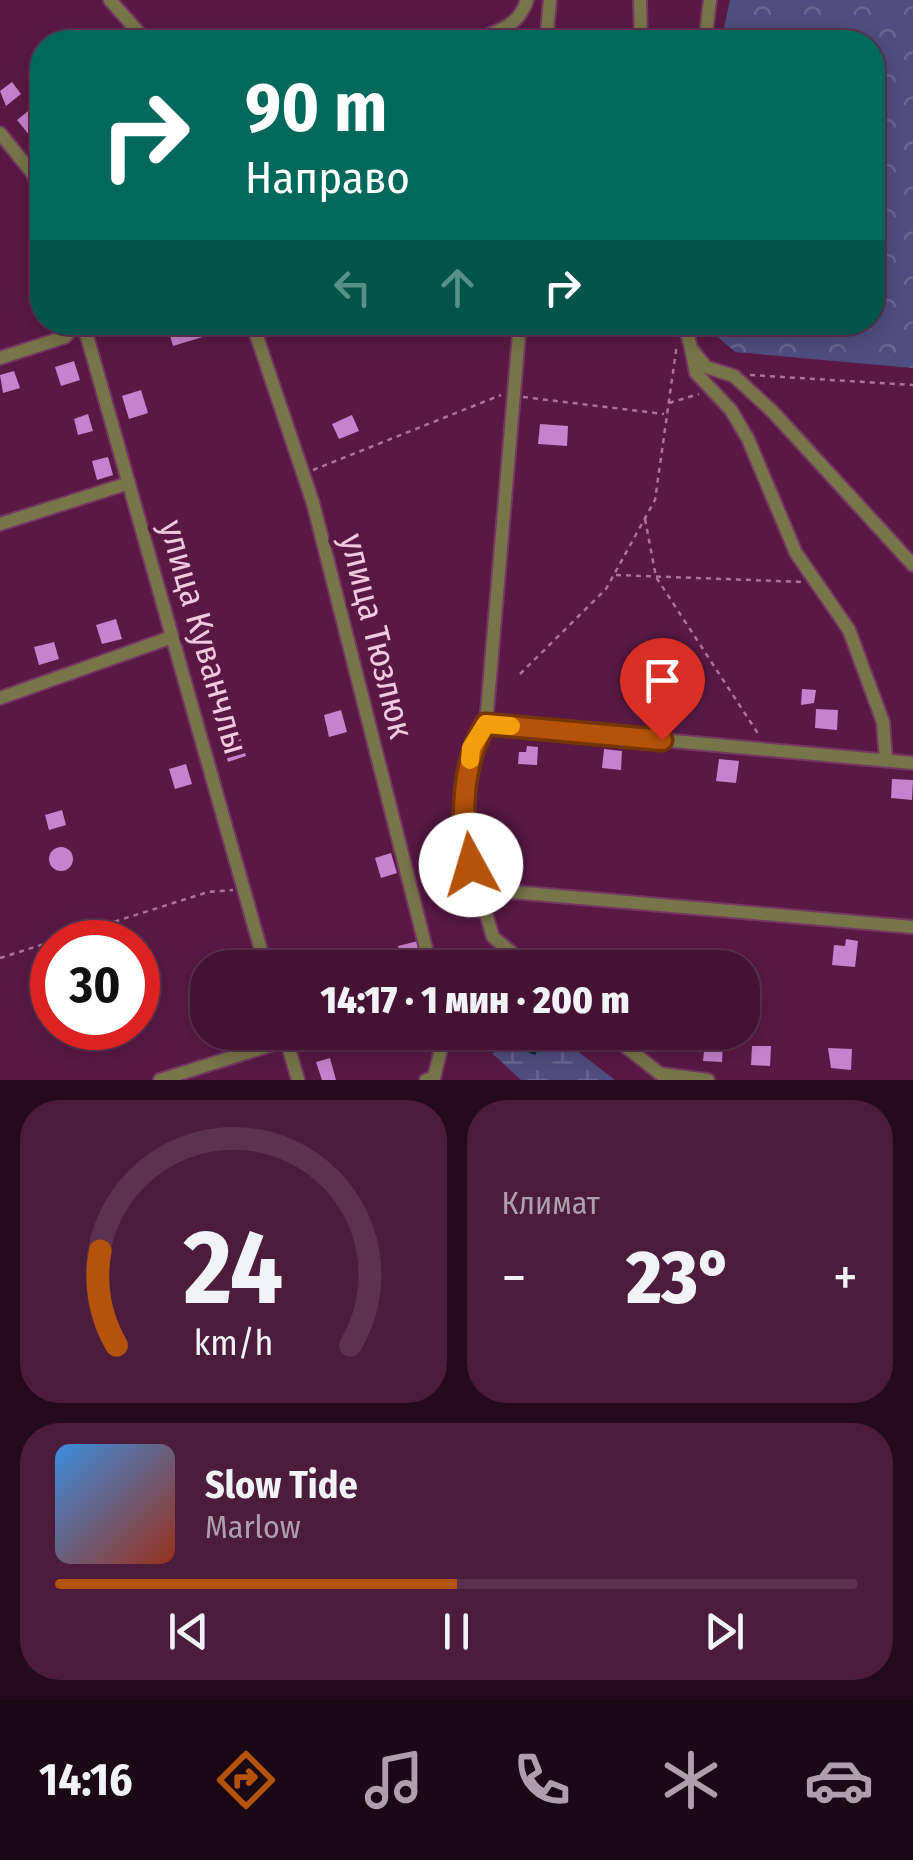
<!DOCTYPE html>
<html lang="ru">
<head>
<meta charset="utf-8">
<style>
  :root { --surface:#441334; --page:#4b1c3c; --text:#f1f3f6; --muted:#af9eac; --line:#5c324f; --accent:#b45309 }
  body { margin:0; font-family:"Fira Sans Condensed",sans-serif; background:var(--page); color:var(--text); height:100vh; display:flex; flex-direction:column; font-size:38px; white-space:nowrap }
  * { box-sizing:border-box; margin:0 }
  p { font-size:32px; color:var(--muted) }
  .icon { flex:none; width:55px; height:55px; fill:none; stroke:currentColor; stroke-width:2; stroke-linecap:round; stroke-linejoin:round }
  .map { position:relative; height:1080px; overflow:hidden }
  .drawer { display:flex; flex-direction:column; gap:20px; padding:20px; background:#250a1d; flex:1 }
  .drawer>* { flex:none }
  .banner { position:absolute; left:30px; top:30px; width:855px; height:305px; border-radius:40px; box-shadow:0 5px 25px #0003,0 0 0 2px var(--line); background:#00695c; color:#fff; overflow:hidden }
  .speed { position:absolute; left:30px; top:920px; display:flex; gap:20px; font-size:50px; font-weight:700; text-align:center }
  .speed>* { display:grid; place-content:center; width:130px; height:130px; border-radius:50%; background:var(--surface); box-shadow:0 5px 25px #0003,0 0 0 2px var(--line); line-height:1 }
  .speed .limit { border:15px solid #d22; background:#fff; color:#111 }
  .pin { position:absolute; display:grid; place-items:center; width:85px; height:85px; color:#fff; margin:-102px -42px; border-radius:50% 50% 50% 0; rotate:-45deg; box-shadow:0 0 10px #0007 }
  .pin .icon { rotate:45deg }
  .me { position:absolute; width:110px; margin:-55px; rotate:354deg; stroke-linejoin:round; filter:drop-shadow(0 0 8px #0008) }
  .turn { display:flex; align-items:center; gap:35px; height:210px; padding:0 50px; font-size:45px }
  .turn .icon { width:130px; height:130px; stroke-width:2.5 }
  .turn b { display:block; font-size:70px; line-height:85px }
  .lanes { display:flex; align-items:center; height:95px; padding:0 50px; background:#0003; justify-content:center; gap:50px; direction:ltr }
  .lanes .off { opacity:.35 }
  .big { font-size:75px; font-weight:800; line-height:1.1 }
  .drawer .widget { flex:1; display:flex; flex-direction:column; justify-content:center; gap:15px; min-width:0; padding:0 35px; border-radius:40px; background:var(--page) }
  .drawer .dial { align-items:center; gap:0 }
  .dial svg { height:260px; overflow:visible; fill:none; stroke:var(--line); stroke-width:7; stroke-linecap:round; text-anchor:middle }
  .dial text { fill:var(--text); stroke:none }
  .song { display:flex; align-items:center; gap:30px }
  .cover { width:120px; height:120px; border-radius:15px; background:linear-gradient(135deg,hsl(210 70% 55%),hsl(10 70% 35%)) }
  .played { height:10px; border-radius:5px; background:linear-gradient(90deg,var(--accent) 50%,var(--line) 50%) }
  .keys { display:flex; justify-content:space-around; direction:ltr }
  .heat { display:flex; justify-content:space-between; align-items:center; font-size:55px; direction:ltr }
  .drawer .tiles { flex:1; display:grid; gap:20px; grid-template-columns:1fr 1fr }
  .widget:last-child { grid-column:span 2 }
  .trip { position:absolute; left:190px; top:950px; width:570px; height:100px; border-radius:40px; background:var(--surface); box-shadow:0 5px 25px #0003,0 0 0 2px var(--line); font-weight:800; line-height:100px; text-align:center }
  .tabs { display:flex; height:160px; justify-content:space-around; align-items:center; background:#1b0815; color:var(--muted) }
  .tabs .icon { width:70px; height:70px }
  .tabs .current { color:var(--accent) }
  .tabs b { font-size:45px; color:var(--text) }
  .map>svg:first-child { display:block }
  .forest { fill:url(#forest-crowns) }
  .wetland { fill:url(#wetland-marsh) }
  .water { fill:url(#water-waves) }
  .building { fill:#c782ce }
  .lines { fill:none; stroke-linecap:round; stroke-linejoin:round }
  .minor-casing { stroke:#753961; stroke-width:16 }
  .path { stroke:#aa7596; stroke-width:2.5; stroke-dasharray:5 5; stroke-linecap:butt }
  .minor { stroke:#79754b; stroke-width:12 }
  .route-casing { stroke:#753606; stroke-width:25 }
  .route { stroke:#b45309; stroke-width:18 }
  .slow { stroke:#f59e0b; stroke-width:18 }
  .labels { text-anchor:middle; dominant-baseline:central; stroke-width:10; stroke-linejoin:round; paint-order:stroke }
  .street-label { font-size:35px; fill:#f2c9e0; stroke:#5a1945 }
</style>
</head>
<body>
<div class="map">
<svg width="913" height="1080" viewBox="0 0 913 1080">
  <defs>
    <pattern id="forest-crowns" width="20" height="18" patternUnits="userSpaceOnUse" patternTransform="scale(2.5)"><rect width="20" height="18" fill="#4f4e80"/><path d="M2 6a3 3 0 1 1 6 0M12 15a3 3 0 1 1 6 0" fill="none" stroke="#696692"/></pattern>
    <pattern id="wetland-marsh" width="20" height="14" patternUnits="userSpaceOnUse" patternTransform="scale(2.5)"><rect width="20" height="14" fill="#4f4e80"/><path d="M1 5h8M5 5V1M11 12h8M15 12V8" fill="none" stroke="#696692"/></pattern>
    <pattern id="water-waves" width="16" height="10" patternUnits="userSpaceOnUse" patternTransform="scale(2.5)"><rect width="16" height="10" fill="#002c39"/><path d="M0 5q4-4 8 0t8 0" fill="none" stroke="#264955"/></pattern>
  </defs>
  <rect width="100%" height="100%" fill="#5a1945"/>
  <polygon class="forest" points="730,0 913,0 913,368 735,352 702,323 872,322 872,42 721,42"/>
  <path class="wetland" d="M548 1033H554L615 1080H521L492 1053C509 1040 532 1048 548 1033Z"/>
  <polygon class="water" points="471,1033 548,1033 535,1055 512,1046 492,1053"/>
  <g class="building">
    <polygon points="12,82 21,94 6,106 0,91"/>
    <polygon points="32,108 42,121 42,134 34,141 17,120"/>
    <polygon points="101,322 120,322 123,330 105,336"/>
    <polygon points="188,322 202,322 206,336 173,346 168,328"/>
    <polygon points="74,361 80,380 61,386 55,367"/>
    <polygon points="14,371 20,388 3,393 0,375"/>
    <polygon points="141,390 148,413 129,419 122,396"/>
    <polygon points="88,414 93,431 78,435 74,419"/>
    <polygon points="352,415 359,431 339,439 332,424"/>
    <polygon points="540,424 568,426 567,446 538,444"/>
    <polygon points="108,457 113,475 97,480 92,461"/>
    <polygon points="116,619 122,639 102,644 96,625"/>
    <polygon points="54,642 59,659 39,665 34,647"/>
    <polygon points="802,689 816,690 814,703 801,705"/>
    <polygon points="816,709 838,710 837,730 815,728"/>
    <polygon points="341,710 347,732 329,737 324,715"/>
    <polygon points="240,736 246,756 228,762 222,741"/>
    <polygon points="527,746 538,747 537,765 518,764 519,752 526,752"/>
    <polygon points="604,749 622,751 621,770 602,768"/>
    <polygon points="719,759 739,761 736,783 716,781"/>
    <polygon points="186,764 192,784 175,789 169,769"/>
    <polygon points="892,779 913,780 912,800 891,798"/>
    <polygon points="62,810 66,825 49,830 45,815"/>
    <circle cx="61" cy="859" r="12"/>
    <polygon points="391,853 397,873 381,878 375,858"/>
    <polygon points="846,939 858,941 855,967 832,965 834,945 845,946"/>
    <polygon points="418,941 425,968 404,968 398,946"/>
    <polygon points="705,1041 723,1043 722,1062 703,1061"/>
    <polygon points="752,1046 771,1046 770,1066 751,1065"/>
    <polygon points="828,1048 852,1049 851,1070 831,1068"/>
    <polygon points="330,1058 336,1080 322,1080 316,1062"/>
  </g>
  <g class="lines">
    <g class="minor-casing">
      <g id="minor">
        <polyline points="110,0 147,42"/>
        <polyline points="640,0 641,42"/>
        <path d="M468 42C493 33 519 28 527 0"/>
        <polyline points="546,42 550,0"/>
        <polyline points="705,42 710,0"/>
        <polyline points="0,133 33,174 42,196"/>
        <polyline points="83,322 266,968"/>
        <polyline points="252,322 313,503 431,968"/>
        <polyline points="684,322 691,348 706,367 734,376 773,412 913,565"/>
        <polyline points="691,348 696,373 731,410 748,439 796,553 849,630 883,722 886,760"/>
        <polyline points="0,358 65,337 77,322"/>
        <polyline points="0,524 129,483"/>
        <polyline points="0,698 172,637"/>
        <polyline points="486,724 913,763"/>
        <polyline points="478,889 913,927"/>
        <polyline points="511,952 493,937 464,842 471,748 486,724 520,322"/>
        <polyline points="497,968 511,952 530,968"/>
        <polyline points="607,1032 668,1080"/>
        <polyline points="285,1035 298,1080"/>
        <polyline points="662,1074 708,1080"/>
        <polyline points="160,1080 287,1040"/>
        <polyline points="426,1080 434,1078 445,1032"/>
      </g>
    </g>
    <g class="path">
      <polyline points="750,375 913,385"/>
      <polyline points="523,397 664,414"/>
      <polyline points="669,403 699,394"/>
      <polyline points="313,470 501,395"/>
      <polyline points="645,519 656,577 759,735"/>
      <polyline points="616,575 803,582"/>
      <polyline points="520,674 606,589 655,500 677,344"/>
      <polyline points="0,958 208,892 233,890"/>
    </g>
    <use href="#minor" class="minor"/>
  </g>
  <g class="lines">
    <g class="route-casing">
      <path id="route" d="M471 865C459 823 462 761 486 724L662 740"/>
    </g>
    <use href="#route" class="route"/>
    <polyline class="slow" points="470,760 471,748 486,724 511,726"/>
  </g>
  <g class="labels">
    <g class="street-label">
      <text transform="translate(377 636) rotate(76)">улица Тюзлюк</text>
      <text transform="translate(204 637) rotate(74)">улица Куванчлы</text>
    </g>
  </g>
</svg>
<div class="speed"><div class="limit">30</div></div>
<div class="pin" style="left:662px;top:740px;background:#d93025"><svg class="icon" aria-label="arrive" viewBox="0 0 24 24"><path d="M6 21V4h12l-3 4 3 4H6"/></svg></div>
<svg class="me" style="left:471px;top:865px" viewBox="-20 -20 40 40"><circle r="19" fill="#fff"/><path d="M0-13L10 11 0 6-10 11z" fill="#b45309"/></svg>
<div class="trip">14:17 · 1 мин · 200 m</div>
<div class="banner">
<div class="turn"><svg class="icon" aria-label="right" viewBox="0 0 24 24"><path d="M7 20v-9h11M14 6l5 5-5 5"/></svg><div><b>90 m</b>Направо</div></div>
<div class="lanes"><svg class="icon off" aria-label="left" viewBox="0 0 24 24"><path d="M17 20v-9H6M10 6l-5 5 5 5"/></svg><svg class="icon off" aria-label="ahead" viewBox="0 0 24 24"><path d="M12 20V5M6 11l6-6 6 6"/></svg><svg class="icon" aria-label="right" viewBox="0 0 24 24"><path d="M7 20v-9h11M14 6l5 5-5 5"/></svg></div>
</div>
</div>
<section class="drawer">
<div class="tiles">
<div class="widget dial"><svg viewBox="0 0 100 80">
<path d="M14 69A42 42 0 1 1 86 69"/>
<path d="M14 69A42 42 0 0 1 9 40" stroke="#b45309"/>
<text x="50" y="56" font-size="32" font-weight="700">24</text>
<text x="50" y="72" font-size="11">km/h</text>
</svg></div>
<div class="widget"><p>Климат</p>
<div class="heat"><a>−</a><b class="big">23°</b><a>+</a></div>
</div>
<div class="widget">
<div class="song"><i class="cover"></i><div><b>Slow Tide</b><p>Marlow</p></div></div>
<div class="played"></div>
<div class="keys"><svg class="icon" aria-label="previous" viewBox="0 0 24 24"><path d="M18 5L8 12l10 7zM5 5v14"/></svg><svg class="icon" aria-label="pause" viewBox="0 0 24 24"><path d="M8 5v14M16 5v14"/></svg><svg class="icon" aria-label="next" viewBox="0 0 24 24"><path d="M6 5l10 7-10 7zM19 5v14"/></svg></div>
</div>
</div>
</section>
<nav class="tabs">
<b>14:16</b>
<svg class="icon current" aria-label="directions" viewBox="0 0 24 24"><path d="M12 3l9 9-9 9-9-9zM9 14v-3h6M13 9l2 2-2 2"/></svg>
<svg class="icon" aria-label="music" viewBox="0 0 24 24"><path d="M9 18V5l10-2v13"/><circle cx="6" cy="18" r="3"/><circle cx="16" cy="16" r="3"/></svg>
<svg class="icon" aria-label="phone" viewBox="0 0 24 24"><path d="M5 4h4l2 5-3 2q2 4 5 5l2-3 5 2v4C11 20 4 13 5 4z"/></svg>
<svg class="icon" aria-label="climate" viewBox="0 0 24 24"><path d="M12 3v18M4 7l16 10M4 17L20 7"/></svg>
<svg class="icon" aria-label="car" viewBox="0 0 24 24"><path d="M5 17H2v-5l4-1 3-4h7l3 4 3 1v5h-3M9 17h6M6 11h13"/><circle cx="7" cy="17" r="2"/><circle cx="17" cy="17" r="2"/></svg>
</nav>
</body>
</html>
